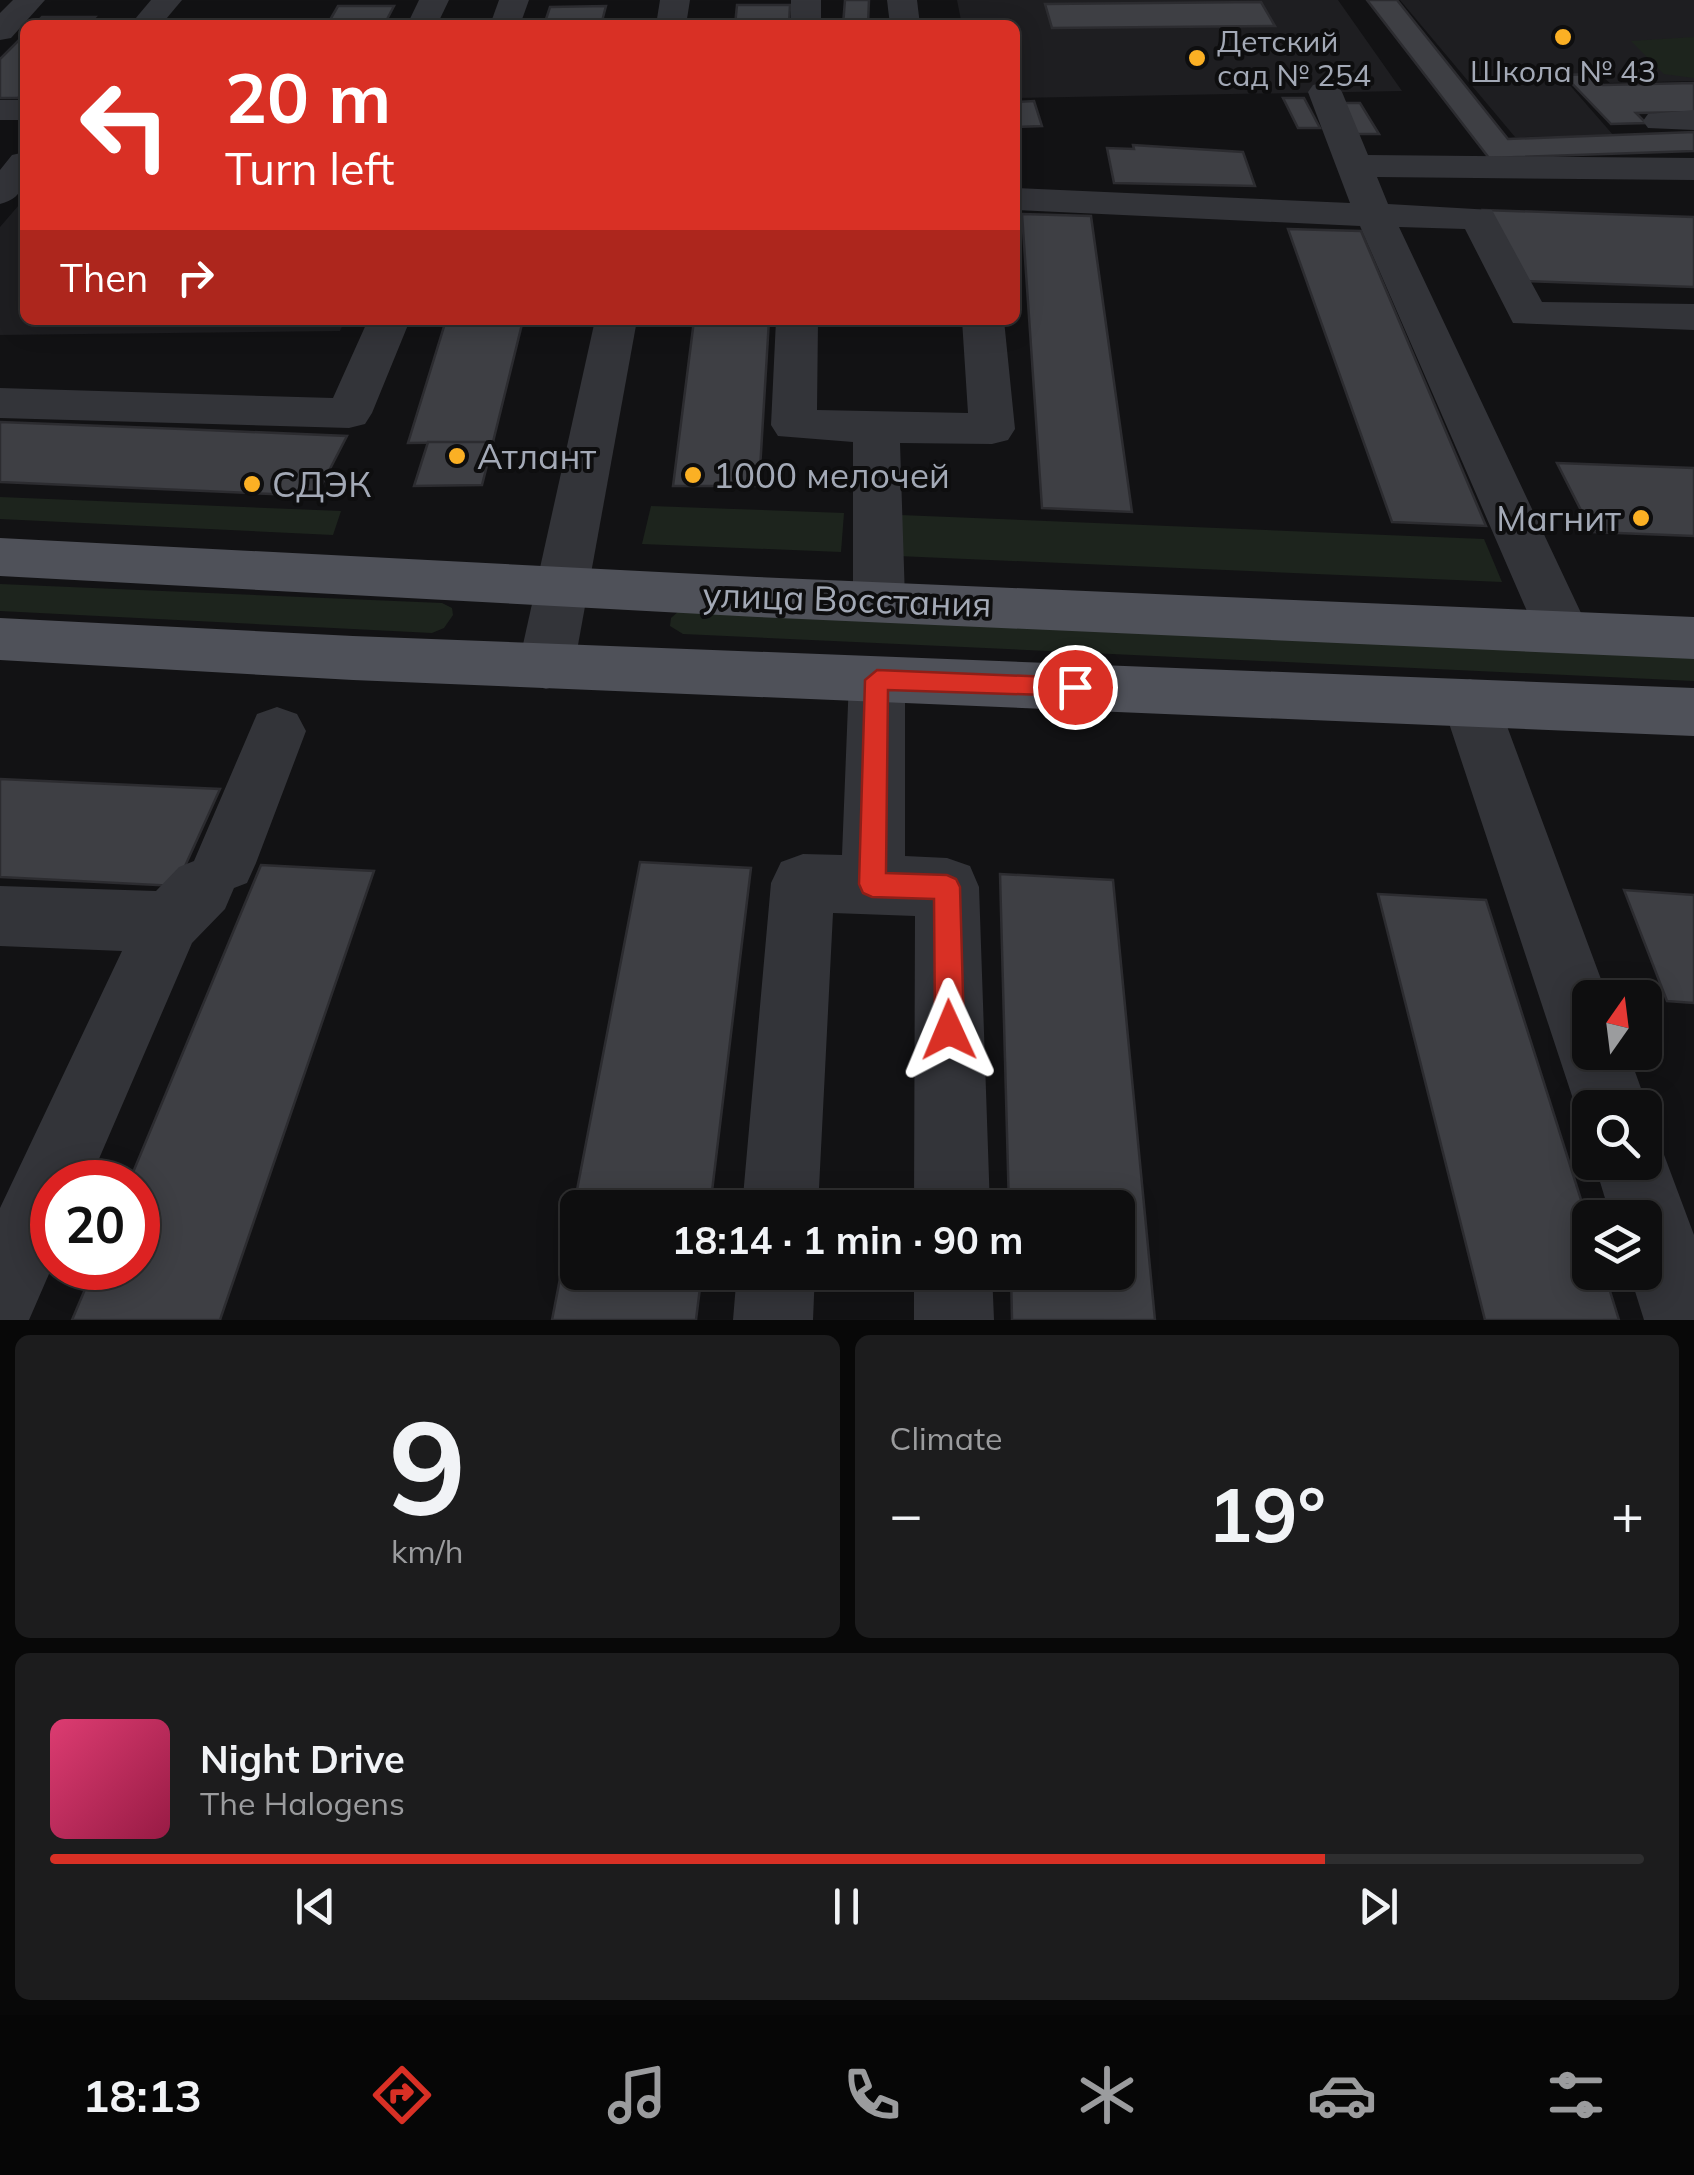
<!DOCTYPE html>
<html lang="en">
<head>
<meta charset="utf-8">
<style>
  :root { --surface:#0e0e0f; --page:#1c1c1d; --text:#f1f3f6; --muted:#9b9c9e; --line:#2e2e2f; --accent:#d93025 }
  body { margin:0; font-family:Mulish,sans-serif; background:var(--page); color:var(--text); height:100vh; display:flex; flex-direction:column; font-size:38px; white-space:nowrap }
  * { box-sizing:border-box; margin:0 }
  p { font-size:32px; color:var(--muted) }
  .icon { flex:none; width:55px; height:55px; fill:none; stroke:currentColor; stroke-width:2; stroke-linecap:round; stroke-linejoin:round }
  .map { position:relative; height:1320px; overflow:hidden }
  .details { display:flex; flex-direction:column; gap:15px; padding:15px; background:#080808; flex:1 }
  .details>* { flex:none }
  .hud { position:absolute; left:20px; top:20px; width:1000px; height:305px; border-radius:15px; box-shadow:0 5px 25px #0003,0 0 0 2px var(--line); background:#d93025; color:#fff; overflow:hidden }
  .needle { width:65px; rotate:14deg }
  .fabs { position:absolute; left:1572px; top:980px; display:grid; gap:20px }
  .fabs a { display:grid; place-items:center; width:90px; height:90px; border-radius:15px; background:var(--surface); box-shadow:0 5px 25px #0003,0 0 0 2px var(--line); font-size:50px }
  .speed { position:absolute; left:30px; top:1160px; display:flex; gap:20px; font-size:50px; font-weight:700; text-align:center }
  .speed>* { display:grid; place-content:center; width:130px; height:130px; border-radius:50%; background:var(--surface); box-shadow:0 5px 25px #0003,0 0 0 2px var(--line); line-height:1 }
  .speed .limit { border:15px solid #d22; background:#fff; color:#111 }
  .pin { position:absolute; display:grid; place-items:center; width:85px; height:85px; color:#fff; margin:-42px; border:5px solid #fff; border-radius:50%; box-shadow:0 2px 10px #0007 }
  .me { position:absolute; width:110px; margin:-55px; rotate:359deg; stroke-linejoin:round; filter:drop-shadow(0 0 8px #0008) }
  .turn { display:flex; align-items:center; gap:35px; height:210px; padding:0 40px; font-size:45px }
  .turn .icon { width:130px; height:130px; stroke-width:2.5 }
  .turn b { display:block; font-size:70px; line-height:85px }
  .then { display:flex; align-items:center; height:95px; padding:0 40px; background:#0003; gap:20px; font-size:38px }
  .big { font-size:75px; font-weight:700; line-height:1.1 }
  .details .tile { flex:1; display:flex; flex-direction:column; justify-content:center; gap:15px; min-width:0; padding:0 35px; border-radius:15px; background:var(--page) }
  .details .dial { align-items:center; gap:0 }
  .dial b { font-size:130px; line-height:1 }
  .song { display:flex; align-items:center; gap:30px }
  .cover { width:120px; height:120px; border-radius:15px; background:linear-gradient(135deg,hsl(340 70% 55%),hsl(340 70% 35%)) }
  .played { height:10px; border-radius:5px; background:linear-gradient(90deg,var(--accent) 80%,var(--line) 80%) }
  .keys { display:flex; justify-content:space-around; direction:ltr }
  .heat { display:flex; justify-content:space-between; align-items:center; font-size:55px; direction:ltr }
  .details .tiles { flex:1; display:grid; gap:15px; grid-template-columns:1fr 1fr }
  .tile:last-child { grid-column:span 2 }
  .trip { position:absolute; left:560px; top:1190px; width:575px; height:100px; border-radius:15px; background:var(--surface); box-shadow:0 5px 25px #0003,0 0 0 2px var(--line); font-weight:700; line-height:100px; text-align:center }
  .tabs { display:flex; height:160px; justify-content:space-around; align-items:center; background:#060606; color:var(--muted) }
  .tabs .icon { width:70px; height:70px }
  .tabs .current { color:var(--accent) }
  .tabs b { font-size:45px; color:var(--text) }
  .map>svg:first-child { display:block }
  .built { fill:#1e1e21 }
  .green { fill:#1d241d }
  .building { fill:#3e3f44; stroke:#2c2c30; stroke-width:2.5 }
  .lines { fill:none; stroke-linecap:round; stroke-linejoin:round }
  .minor { fill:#333439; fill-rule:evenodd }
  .major { fill:#4f5159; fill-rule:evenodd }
  .route { fill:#d93025; stroke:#8d1f18; stroke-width:2.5 }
  .poi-dot { fill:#fbb024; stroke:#0e0e0f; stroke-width:4 }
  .labels { text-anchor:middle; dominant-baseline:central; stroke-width:8; stroke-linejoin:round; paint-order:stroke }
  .far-poi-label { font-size:30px; fill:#a3a9b6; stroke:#0e0e0f; text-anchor:start }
  .poi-label { font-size:35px; fill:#a3a9b6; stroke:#0e0e0f; text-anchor:start }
  .street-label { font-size:35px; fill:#a3a9b6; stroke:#0e0e0f }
</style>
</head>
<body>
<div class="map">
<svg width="1694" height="1320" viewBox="0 0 1694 1320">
  <rect width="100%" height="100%" fill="#121214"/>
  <g class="built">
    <polygon points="957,0 1338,0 1402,91 1015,98 1015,25 962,25"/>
    <polygon points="1400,0 1694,0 1694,81 1610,83 1599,74 1560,74 1614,136 1515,137"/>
    <polygon points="25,198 25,320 345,320 340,331 0,335 0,227"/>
  </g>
  <g class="green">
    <polygon points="1694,37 1694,78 1664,74 1631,41"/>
    <polygon points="0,497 341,511 333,535 0,519"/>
    <polygon points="651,506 844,513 841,552 642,544"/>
    <polygon points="900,515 1484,539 1502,582 898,556"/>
    <polygon points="0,584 442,603 452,608 453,615 444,628 432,633 0,611"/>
    <polygon points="679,611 1694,655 1694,681 683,634 670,626 671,618"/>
  </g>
  <g class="building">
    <polygon points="845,0 869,0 868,25 843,25"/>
    <polygon points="1367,0 1397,0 1508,139 1694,132 1694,151 1489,158"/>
    <polygon points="1261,2 1275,26 1052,28 1045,4"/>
    <polygon points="737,5 790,5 789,25 735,25"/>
    <polygon points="338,6 394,6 384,25 327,25"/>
    <polygon points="606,6 601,25 544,25 550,7"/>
    <polygon points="42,17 95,17 87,25 34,25"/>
    <polygon points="25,34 25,91 18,98 0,98 0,59"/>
    <polygon points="1593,74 1603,85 1694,83 1694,112 1636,113 1646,123 1611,124 1564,75"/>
    <polygon points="1283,98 1304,98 1320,128 1298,128"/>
    <polygon points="1034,101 1042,126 1015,127 1015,102"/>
    <polygon points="1339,103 1360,103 1379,134 1357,134"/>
    <polygon points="1133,145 1243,152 1255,186 1114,183 1107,148 1134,149"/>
    <polygon points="1483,210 1694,217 1694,287 1521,281"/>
    <polygon points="1022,214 1091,216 1132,512 1042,508"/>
    <polygon points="1288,229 1361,231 1486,526 1392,522"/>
    <polygon points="446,320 523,320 493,442 408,443"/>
    <polygon points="694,320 769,320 759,486 673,486"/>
    <polygon points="0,422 182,429 347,436 316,496 0,482"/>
    <polygon points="428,442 493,442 482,485 414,486"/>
    <polygon points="1557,463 1694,468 1694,536 1592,532"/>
    <polygon points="0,779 220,789 176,886 0,877"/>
    <polygon points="640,862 751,868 710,1208 578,1208 578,1272 702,1272 696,1320 552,1320"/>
    <polygon points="261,865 374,871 220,1320 72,1320 94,1268 138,1268 138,1182 129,1182"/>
    <polygon points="1000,874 1113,880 1155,1320 1012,1320 1011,1272 1118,1272 1118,1208 1009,1208"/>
    <polygon points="1624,890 1694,895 1694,1003 1667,1001"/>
    <polygon points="1378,894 1486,900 1590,1228 1590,1272 1604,1272 1619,1320 1485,1320"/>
  </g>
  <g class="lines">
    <g class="minor">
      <polygon points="13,0 45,0 11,38 0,40 0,13"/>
      <polygon points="151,0 182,0 161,25 130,25"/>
      <polygon points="419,0 449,0 437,25 407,25"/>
      <polygon points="499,0 529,0 520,25 490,25"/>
      <polygon points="660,0 690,0 686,25 656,25"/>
      <rect x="791" y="0" width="30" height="25"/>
      <polygon points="887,0 917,0 920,25 890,25"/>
      <polygon points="1325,82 1337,85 1342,92 1368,155 1694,158 1694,180 1377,177 1388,204 1492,210 1542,302 1694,304 1694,330 1513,323 1465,229 1399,227 1590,632 1582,647 1563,653 1544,647 1536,632 1360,226 1015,210 1015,188 1350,203 1308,92 1313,85"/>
      <rect x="0" y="100" width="25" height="20"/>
      <polygon points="1694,110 1694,130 1648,128 1643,121 1648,114"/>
      <path d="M25 152C25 177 28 197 0 204V170L12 155Z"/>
      <polygon points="368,320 410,320 372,413 365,424 349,428 0,418 0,388 333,398"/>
      <polygon points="595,320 637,320 574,667 566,683 546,689 526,683 518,667"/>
      <polygon points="776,320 818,320 817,410 968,413 962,320 1004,320 1015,429 1008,440 992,444 900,443 905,599 898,613 879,619 860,613 853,599 853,442 778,436 771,425"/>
      <polygon points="877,657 897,664 905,680 905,856 947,858 970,866 979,887 990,1208 914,1208 915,916 833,913 818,1208 742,1208 771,883 781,862 803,854 842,855 849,680 857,664"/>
      <polygon points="1470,679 1490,686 1498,702 1608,998 1590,998 1590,1052 1628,1052 1648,1108 1645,1115 1645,1108 1590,1108 1590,1135 1576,1108 1442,702 1450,686"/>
      <polygon points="277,707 297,714 306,731 256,863 247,883 234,888 225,909 192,943 89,1182 52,1182 52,1267 29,1320 0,1320 0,1208 122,951 0,946 0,886 156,891 179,867 194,861 257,714"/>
      <polygon points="1645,1131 1657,1136 1694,1235 1694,1320 1644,1320 1629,1272 1645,1272 1645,1218 1611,1218 1594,1162 1645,1162"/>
      <polygon points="737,1272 815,1272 813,1320 733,1320"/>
      <polygon points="914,1272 992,1272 994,1320 914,1320"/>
    </g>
    <g class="major">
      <polygon points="0,538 757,577 1694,617 1694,659 757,617 0,576"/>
      <polygon points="0,618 353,636 1694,688 1694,736 353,680 0,660"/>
    </g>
  </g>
  <polygon class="route" points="877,670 1075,678 1086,687 1075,696 888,690 886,873 947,875 956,879 960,887 964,1030 959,1040 949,1044 939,1040 935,1030 934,899 872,897 863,893 859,884 865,680"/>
  <g class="poi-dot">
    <circle cx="1563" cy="37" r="10"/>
    <circle cx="1197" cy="58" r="10"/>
    <circle cx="457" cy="456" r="10"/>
    <circle cx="693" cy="475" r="10"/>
    <circle cx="252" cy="484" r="10"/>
    <circle cx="1641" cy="518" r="10"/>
  </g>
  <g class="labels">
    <g class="far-poi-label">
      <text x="1217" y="41">Детский<tspan x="1217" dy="34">сад № 254</tspan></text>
      <text x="1563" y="71" text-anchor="middle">Школа № 43</text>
    </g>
    <g class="poi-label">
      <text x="477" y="456">Атлант</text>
      <text x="713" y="475">1000 мелочей</text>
      <text x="272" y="484">СДЭК</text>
      <text x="1621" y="518" text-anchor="end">Магнит</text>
    </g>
    <g class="street-label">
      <text transform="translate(847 599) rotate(2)">улица Восстания</text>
    </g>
  </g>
</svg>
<div class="fabs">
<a><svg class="needle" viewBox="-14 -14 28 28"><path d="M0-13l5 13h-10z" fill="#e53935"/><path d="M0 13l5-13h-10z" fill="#9b9c9e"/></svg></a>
<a><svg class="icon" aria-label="search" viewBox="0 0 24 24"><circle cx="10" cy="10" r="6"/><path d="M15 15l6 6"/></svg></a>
<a><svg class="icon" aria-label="layers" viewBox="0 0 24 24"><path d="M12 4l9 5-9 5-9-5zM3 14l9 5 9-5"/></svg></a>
</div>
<div class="speed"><div class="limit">20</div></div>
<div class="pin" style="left:1075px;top:687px;background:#d93025"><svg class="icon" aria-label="arrive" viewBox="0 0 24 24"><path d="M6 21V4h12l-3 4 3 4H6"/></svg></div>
<svg class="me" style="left:949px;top:1030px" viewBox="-20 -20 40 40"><path d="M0-17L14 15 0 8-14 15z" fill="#d93025" stroke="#fff" stroke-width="4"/></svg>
<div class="trip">18:14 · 1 min · 90 m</div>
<div class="hud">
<div class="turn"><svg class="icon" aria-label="left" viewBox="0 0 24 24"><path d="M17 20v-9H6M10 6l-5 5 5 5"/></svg><div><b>20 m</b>Turn left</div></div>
<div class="then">Then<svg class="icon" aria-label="right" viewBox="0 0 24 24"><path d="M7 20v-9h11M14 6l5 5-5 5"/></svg></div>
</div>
</div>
<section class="details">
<div class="tiles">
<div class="tile dial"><b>9</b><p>km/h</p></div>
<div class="tile"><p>Climate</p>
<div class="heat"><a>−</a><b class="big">19°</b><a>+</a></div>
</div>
<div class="tile">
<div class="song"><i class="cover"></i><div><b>Night Drive</b><p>The Halogens</p></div></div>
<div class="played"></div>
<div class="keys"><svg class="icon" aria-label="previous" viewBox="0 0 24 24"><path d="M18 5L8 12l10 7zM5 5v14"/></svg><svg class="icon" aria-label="pause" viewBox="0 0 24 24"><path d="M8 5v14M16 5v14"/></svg><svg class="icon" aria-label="next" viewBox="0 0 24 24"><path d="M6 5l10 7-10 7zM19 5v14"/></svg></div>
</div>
</div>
</section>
<nav class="tabs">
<b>18:13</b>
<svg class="icon current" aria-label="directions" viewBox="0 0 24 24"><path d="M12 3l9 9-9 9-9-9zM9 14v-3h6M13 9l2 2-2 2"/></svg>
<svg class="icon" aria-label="music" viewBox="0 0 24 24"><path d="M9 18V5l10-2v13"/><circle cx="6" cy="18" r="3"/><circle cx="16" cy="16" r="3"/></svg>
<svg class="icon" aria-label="phone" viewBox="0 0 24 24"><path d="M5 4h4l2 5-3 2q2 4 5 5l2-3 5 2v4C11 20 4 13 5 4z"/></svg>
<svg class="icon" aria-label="climate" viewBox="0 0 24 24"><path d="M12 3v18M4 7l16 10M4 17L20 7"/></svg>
<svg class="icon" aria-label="car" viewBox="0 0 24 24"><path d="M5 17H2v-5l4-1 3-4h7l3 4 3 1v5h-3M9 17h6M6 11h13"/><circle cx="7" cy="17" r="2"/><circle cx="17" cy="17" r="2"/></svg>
<svg class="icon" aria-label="filters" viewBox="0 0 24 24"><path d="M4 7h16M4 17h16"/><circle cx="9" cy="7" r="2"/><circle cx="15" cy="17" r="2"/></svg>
</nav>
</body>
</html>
